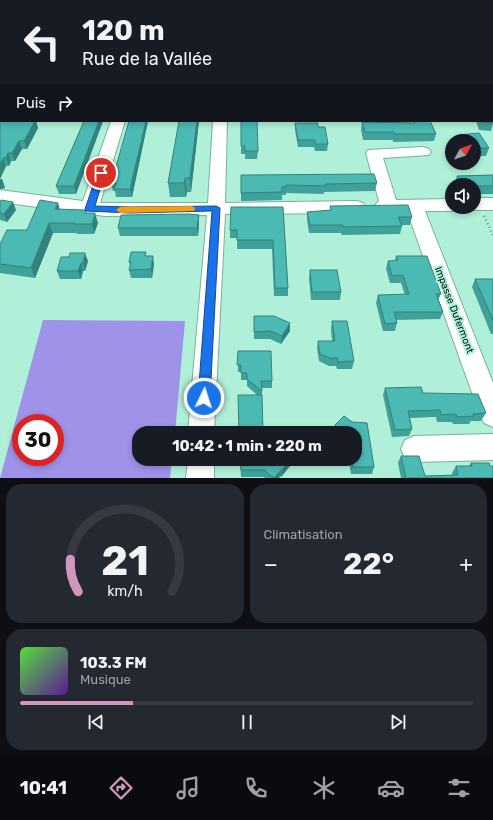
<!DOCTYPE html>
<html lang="fr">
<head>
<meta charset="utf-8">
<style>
  :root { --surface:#171b24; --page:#242831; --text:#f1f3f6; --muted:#9ea1a6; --line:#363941; --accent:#d096bb }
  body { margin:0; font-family:Rubik,sans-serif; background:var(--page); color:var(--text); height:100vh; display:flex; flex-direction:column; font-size:15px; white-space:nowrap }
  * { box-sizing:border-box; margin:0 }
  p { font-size:13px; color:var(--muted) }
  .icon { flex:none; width:22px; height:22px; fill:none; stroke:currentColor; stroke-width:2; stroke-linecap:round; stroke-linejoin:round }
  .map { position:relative; height:478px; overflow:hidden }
  .sheet { display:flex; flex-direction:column; gap:6px; padding:6px; background:#0d0f14; flex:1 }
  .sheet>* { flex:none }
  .guide { position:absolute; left:0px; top:0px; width:493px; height:122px; box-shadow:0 2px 6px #0003; background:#171b24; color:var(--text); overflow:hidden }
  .needle { width:26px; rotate:50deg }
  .controls { position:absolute; left:445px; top:134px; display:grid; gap:8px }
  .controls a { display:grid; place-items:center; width:36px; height:36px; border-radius:50%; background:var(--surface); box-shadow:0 2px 6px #0003; font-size:20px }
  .speed { position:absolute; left:12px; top:414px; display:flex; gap:8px; font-size:20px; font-weight:700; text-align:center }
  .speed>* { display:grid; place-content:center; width:52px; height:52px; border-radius:50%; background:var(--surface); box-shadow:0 2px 6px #0003; line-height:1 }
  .speed .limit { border:6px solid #d22; background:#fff; color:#111 }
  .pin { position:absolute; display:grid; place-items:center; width:34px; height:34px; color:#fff; margin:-17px; border:2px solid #fff; border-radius:50%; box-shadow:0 1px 4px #0007 }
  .me { position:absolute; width:44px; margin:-22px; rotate:4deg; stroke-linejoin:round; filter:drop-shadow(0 0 3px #0008) }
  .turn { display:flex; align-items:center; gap:14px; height:84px; padding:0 16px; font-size:18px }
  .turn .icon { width:52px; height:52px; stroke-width:2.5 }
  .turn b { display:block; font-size:28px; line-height:34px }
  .then { display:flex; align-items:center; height:38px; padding:0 16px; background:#0003; gap:8px; font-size:15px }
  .big { font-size:30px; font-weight:700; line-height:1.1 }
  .sheet .tile { flex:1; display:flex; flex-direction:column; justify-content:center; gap:6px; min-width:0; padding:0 14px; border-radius:16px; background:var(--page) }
  .sheet .dial { align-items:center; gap:0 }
  .dial svg { height:104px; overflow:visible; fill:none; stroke:var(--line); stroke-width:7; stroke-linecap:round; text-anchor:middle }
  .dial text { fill:var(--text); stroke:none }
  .song { display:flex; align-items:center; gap:12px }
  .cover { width:48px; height:48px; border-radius:6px; background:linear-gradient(135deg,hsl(110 70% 55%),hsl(270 70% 35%)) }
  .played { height:4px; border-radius:2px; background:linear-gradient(90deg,var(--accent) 25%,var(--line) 25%) }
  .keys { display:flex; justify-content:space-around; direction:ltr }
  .heat { display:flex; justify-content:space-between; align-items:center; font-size:22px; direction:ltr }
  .sheet .tiles { flex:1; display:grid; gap:6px; grid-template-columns:1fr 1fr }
  .tile:last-child { grid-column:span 2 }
  .trip { position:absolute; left:132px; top:426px; width:230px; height:40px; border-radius:16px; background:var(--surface); box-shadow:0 2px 6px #0003; font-weight:700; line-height:40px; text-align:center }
  .tabs { display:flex; height:64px; justify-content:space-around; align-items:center; background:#090b0e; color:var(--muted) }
  .tabs .icon { width:28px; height:28px }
  .tabs .selected { color:var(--accent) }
  .tabs b { font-size:18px; color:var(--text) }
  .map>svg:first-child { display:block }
  .green { fill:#fea6d1 }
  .water { fill:#9e92e9; fill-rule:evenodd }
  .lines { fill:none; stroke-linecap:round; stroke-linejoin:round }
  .minor-casing { stroke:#76b39d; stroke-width:2 }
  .major-casing { stroke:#76b39d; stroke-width:2 }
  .path-far1 { stroke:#679584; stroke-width:1.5; stroke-dasharray:0.5 2; stroke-linecap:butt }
  .path { stroke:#679584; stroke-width:2.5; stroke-dasharray:1 3; stroke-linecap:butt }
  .minor { fill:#fff; fill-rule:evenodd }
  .major { fill:#fff; fill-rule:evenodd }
  .wall { fill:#40a09a }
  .shaded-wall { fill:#34827d }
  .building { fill:#4bbab3; stroke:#34827d }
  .route { fill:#1a73e8; stroke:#114b97 }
  .slow { fill:#f59e0b }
  .labels { text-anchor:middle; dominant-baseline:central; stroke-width:4; stroke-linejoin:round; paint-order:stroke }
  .street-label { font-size:10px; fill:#00140d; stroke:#b0f0d8 }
</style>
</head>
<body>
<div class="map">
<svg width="493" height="478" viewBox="0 0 493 478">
  <rect width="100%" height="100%" fill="#b0f0d8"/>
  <polygon class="green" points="307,0 493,0 493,10 492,1"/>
  <path class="water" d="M43 320 185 321 175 433H139V459H172L170 478H0ZM21 423H55V457H21Z"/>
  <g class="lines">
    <g class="minor-casing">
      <g id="minor">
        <rect x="152" y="0" width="10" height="1"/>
        <rect x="230" y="0" width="10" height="1"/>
        <rect x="492" y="10" width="1" height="6"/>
        <rect x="0" y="47" width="1" height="8"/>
        <polygon points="111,121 125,121 100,203 208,203 213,121 227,121 225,203 357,201 363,203 366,207 363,211 357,213 225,214 214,433 188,433 207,215 105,216 0,202 0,190 83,201"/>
        <polygon points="423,147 429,149 431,152 429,155 383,158 396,200 452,199 452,207 460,207 458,209 452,211 425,211 493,383 493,427 484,423 480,415 407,211 383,212 377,210 374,206 379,201 366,153 368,150"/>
        <polygon points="474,198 493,198 493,210 474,210 468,208 467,207 474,207"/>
        <polygon points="493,434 493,460 414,462 405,458 401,449 405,440 414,436"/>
        <polygon points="188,459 214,459 214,478 186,478"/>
      </g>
    </g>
    <g class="major-casing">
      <rect id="major" x="0" y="76" width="1" height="10"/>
    </g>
    <polyline class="path-far1" points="179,0 181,1"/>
    <polyline class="path" points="484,216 493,235"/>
    <use href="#minor" class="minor"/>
    <use href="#major" class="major"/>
  </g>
  <g class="wall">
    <polygon points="0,88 1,88 1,121 36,121 38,128 27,149 22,149 15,161 11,161 9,166 6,166 0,179 2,179 5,188 0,189"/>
    <polygon points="84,121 103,121 76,194 59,194 56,186"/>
    <polygon points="148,121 132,197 116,197 115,191 113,191 111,184"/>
    <polygon points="199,121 191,192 187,192 186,197 170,197 168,183"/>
    <polygon points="241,121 258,151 257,159 245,159 245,154 241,154"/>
    <polygon points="414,121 430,121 436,134 434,141 393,142 393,140 363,140 361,130 362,122 414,123"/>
    <polygon points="476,121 492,121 493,124 491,131 479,130"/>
    <polygon points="295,123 318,127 328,144 327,151 315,151 314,147 298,147 295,130"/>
    <polygon points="479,133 489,148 486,156 474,156 474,141 457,141 459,135"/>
    <polygon points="241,175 377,183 375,191 324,192 324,194 286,193 286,195 282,195 282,200 241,201"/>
    <polygon points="493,175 493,194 474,194 474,185 455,185 455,183 457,176"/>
    <polygon points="0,202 16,210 7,222 0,220"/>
    <polygon points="58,203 60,210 87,213 98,223 94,234 77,234 77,233 53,233 35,278 0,273 0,244 27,230"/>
    <polygon points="330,206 412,217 410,225 401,225 402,226 400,234 342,235 341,233 309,233 307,220 307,212 330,210"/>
    <polygon points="283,207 288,288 288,296 274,296 272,249 237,249 237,238 230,238 230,230"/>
    <polygon points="199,215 199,223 198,236 120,236 118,228"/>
    <polygon points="147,256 154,264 152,278 131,278 129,270 130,266 129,262"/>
    <polygon points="396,256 441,294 438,300 443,312 440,319 396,320 397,323 395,331 383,331 376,303 378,295 405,295 401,283 390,283 386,269 388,261 395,261"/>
    <polygon points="88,261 85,271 83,271 81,279 60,279 57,271"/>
    <polygon points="310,270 341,292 340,300 311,300 309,278"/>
    <polygon points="475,279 493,279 493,334 491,334 472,287"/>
    <polygon points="254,316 290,331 281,344 270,339 254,339"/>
    <polygon points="332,321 354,361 352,369 337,369 336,366 329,366 319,361 317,348 318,341 332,341 331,329"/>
    <polygon points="238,351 272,381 272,388 262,388 262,395 257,395 247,386 247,380 241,380 241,372 238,372"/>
    <polygon points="385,388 423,393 486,413 481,421 471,421 469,424 453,424 452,422 437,422 436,417 410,418 412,429 409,436 392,437 383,395"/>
    <polygon points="344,416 352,422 367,423 374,467 372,474 351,474 349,463 342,463 342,459 355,459 355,433 334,433 333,432 335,425"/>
    <polygon points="401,456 425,476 452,475 452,473 456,466 469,466 471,463 490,466 493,478 401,478 398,463"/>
    <polygon points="240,459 290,459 290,466 281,477 280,476 279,478 265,478 264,477 241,477"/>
  </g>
  <g class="shaded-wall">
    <polygon points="17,0 24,0 23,1 16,1"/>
    <rect x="0" y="39" width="1" height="8"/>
    <polygon points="35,121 36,121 38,128 27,149 24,141"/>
    <polygon points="99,121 103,121 76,194 74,186"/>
    <polygon points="146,121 148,121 132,197 130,189"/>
    <polygon points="197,121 199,121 191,192 190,178"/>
    <polygon points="19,141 22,149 15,161 12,153"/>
    <polygon points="8,153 11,161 9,166 6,158"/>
    <polygon points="3,158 6,166 0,179 0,165"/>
    <polygon points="185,178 187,192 186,197 184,183"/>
    <polygon points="2,179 5,188 0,189 0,180"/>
    <polygon points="13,202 16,210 7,222 4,214"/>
    <polygon points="58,203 60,212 55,209"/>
    <polygon points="95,213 98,223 94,234 92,224"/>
    <polygon points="199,215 199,223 198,236 197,228"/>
    <polygon points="49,223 53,233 35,278 31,268"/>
    <polygon points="85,253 88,261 85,271 83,263"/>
    <polygon points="153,256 154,264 152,278 151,269"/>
    <polygon points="81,263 83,271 81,279 78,271"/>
    <polygon points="290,323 290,331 281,344 282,336"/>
    <polygon points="290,459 290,466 281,477 282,470"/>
    <polygon points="281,470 280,476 279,478 274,478"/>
  </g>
  <g class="building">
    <polygon points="0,0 17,0 16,1 1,1 1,39 0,39"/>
    <polygon points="0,88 1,88 1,121 35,121 24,141 19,141 12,153 8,153 6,158 3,158 0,165"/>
    <polygon points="492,118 493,123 482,122 482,121 492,121"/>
    <polygon points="84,121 99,121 74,186 56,186"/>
    <polygon points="129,121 146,121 130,189 114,189 116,183 111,184"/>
    <polygon points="179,121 197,121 190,178 185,178 184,183 168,183"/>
    <polygon points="241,121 257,121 258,151 245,151 245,146 241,146"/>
    <polygon points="414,121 430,121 436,134 395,134 394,132 365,132 362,122 415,123"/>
    <polygon points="295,123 318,123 318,127 325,127 328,144 315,144 315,140 298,140"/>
    <polygon points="479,133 489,148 474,148 474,141 462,141 459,135"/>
    <polygon points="374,174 377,183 325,184 325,186 286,185 286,187 282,187 282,192 241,193 241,175"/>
    <polygon points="493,175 493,186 474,186 474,185 462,185 457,176"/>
    <polygon points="1,200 13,202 4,214 0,213 0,202"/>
    <polygon points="40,200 58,203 55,209 86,210 85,213 95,213 92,224 74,224 75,223 49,223 31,268 0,264 0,244 7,230 27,230"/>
    <polygon points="408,205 412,217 398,217 402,226 343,227 343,225 310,225 307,212 331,210 330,206"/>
    <polygon points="231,207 283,207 288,288 275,288 273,240 237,240 237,230 230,230"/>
    <polygon points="189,214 199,215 197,228 118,228 121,215"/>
    <polygon points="131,252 146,252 145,256 153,256 151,269 129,270 131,262 129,262"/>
    <polygon points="70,253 85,253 83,263 81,263 78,271 57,271 61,257 69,257"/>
    <polygon points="396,256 427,256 441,294 436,294 443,312 394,312 397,323 385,324 378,295 409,294 403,275 392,276 388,261 398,260"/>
    <polygon points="310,270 337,270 341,292 312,292"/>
    <polygon points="475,279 493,279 493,320"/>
    <polygon points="254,316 274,316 290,323 282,336 270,331 254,332"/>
    <polygon points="332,321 347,321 354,361 338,362 338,358 330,358 320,354 318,341 335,341"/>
    <polygon points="238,351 271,351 272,381 261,381 262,391 247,379 247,373 241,373 241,365 237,365"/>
    <polygon points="421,387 423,393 478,394 486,413 473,414 474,416 457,417 456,414 441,415 440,410 408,411 412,429 395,430 385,388"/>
    <polygon points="238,395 262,395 263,433 239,433"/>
    <polygon points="344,416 352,422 367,423 374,467 353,467 352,459 355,459 355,433 340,433 340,430 335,425"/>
    <polygon points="401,456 419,456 425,476 458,475 456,466 472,466 471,463 489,463 490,466 493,466 493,478 406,478"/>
    <polygon points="240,459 290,459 282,470 281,470 274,478 264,470 241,470"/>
  </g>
  <polygon class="route" points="98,171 101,171 105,173 95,206 130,207 216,206 220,208 210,398 208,402 204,404 200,402 198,398 212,211 130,213 86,211 85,209"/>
  <polygon class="slow" points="191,206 194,207 195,209 194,211 120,213 116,210 120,207"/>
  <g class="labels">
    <g class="street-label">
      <text transform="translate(454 310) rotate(69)">Impasse Dufermont</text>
    </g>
  </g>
</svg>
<div class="controls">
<a><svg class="needle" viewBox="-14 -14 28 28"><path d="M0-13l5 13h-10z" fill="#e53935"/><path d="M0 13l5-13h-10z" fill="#9ea1a6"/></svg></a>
<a><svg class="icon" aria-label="sound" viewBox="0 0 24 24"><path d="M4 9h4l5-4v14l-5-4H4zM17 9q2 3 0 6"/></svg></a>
</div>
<div class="speed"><div class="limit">30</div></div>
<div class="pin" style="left:101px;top:173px;background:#d93025"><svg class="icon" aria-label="arrive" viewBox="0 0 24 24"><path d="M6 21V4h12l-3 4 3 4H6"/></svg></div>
<svg class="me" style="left:204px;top:398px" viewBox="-20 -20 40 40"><circle r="17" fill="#1a73e8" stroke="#fff" stroke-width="3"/><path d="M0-11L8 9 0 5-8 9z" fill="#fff"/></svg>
<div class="trip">10:42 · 1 min · 220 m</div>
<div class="guide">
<div class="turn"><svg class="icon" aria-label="left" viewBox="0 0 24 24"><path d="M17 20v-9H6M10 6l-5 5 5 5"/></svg><div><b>120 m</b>Rue de la Vallée</div></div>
<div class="then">Puis<svg class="icon" aria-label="right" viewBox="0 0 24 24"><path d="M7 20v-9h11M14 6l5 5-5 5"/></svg></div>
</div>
</div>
<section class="sheet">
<div class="tiles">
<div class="tile dial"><svg viewBox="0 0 100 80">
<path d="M14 69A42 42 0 1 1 86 69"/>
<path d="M14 69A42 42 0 0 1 8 44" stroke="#d096bb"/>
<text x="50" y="56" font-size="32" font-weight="700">21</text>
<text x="50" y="72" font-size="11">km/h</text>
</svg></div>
<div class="tile"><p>Climatisation</p>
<div class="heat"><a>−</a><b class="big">22°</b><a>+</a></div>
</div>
<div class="tile">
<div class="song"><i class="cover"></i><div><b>103.3 FM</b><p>Musique</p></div></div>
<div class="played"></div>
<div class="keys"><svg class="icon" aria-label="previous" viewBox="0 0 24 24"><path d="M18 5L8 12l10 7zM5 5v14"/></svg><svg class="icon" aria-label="pause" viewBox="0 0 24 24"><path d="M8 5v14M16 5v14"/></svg><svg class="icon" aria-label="next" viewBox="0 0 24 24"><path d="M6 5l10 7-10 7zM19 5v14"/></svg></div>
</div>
</div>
</section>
<nav class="tabs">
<b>10:41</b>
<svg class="icon selected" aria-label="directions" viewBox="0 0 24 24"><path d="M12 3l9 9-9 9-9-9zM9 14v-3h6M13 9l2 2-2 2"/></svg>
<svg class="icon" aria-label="music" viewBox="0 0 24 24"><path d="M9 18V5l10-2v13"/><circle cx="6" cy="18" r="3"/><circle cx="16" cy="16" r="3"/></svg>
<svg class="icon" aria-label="phone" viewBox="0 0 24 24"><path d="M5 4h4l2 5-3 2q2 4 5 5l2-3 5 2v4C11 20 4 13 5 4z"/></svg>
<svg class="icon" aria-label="climate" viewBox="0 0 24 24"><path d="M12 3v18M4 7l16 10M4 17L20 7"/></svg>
<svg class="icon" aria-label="car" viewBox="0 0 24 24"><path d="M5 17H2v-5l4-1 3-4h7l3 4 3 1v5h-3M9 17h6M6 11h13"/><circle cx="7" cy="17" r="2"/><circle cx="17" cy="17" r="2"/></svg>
<svg class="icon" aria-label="filters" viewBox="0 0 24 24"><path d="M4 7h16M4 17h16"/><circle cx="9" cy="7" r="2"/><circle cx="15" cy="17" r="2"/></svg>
</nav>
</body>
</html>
